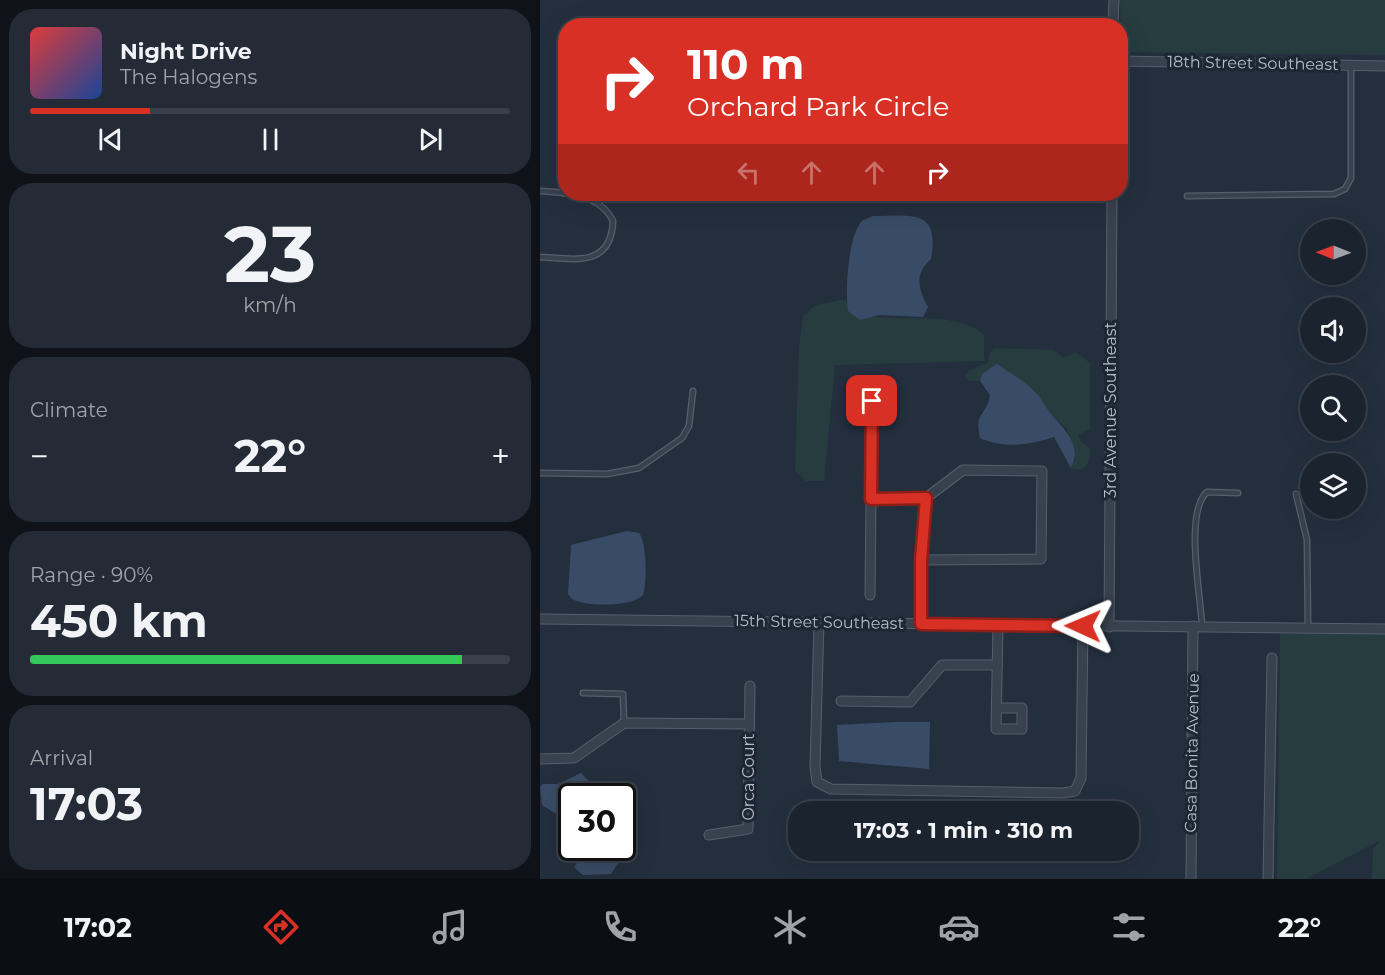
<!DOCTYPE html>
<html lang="en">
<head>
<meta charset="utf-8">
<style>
  :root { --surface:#1b232e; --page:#242b36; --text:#f1f3f6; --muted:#a0a4aa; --line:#39404a; --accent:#d93025 }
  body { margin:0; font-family:Montserrat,sans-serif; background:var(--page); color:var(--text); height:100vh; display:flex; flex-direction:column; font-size:22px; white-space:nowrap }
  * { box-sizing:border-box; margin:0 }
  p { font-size:20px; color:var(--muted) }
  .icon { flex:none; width:33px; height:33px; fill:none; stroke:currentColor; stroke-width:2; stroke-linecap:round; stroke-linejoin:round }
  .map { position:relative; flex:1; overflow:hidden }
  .side { display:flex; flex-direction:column; gap:9px; padding:9px; background:#0f1319; width:540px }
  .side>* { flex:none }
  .top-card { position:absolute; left:18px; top:18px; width:570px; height:183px; border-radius:24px; box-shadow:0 6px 24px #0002,0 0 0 2px var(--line); background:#d93025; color:#fff; overflow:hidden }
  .needle { width:39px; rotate:271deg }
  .buttons { position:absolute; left:760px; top:219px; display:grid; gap:12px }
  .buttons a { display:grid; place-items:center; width:66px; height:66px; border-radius:50%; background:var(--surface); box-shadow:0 6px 24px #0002,0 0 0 2px var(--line); font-size:30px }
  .speed { position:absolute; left:18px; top:783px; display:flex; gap:12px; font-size:30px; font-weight:700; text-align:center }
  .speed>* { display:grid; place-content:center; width:78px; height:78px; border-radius:50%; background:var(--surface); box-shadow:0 6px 24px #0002,0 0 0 2px var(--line); line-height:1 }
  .speed .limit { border:3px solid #111; border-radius:9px; background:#fff; color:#111 }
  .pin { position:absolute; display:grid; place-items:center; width:51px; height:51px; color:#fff; margin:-26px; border-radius:12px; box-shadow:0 3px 9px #0006 }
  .me { position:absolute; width:66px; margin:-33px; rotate:271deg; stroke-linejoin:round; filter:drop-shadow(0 0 4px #0008) }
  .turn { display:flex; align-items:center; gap:21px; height:126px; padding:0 30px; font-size:27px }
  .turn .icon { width:78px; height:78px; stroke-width:2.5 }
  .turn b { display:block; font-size:42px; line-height:51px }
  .lanes { display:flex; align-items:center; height:57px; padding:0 30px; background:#0003; justify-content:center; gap:30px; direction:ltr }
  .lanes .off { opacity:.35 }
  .big { font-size:45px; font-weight:700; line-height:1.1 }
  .side .tile { flex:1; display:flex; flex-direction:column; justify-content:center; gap:9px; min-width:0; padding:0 21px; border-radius:24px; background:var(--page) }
  .side .dial { align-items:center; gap:0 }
  .dial b { font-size:78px; line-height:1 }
  .song { display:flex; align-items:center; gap:18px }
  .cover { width:72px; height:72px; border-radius:9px; background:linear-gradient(135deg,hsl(0 70% 55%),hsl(220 70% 35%)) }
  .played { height:6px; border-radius:3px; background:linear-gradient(90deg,var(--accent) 25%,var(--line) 25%) }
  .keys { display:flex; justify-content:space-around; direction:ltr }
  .heat { display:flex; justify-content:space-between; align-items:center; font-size:33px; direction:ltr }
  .charge { height:9px; border-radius:4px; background:linear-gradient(90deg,#34c759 90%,var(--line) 0) }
  .trip { position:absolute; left:248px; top:801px; width:351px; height:60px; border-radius:24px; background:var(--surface); box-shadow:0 6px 24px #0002,0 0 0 2px var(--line); font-weight:700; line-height:60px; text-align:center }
  .tabs { display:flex; height:96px; justify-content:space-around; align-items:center; background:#0b0e12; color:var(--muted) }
  .tabs .icon { width:42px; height:42px }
  .tabs .on { color:var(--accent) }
  .tabs b { font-size:27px; color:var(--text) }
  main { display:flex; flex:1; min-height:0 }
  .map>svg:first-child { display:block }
  .green { fill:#263c3f }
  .water { fill:#394c67 }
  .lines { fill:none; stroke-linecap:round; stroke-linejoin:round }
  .lane-casing { stroke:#565f6c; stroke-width:7 }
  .street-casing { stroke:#565f6c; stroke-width:11 }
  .lane { stroke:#38414e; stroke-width:4.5 }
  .street { stroke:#38414e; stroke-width:9 }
  .route-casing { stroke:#8d1f18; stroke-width:15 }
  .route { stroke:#d93025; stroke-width:10 }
  .labels { text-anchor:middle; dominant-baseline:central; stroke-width:6; stroke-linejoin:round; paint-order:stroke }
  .street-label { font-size:16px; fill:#b4bcc9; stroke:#1d2633 }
</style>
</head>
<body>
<main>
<section class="side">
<div class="tile">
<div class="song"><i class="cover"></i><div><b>Night Drive</b><p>The Halogens</p></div></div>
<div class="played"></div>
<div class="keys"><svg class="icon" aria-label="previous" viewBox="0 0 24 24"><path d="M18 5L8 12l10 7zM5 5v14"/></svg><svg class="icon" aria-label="pause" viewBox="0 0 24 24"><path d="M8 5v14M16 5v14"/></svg><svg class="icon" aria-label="next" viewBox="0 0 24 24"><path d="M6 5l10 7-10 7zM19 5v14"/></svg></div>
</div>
<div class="tile dial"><b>23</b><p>km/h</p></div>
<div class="tile"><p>Climate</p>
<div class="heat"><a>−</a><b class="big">22°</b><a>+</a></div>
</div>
<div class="tile"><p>Range · 90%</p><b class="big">450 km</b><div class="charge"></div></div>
<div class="tile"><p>Arrival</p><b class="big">17:03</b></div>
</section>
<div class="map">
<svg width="845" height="879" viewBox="0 0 845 879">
  <rect width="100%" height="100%" fill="#242f3e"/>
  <g class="green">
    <polygon points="580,0 845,0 845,55 581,52"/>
    <path d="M306 299 308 311C343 326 417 307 444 335V361L295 365 284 481H266L255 471 259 348 263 316 276 305Z"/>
    <path d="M454 348 514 350 523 358 536 352 550 363V429L538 435 541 441 550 449C551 461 545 475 531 468L535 460 527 429 511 414 442 374 440 381H429L425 375 430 370 448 363 449 354Z"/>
    <polygon points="740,633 845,634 845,879 832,879 833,850 839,841 766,879 737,879"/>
  </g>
  <g class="water">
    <path d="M333 216C371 216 400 208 391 259 374 274 378 289 388 307L383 317 339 315 320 320 308 311C305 291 308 238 321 222 324 219 329 218 333 216Z"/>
    <path d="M457 364C470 373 485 381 495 392 502 399 506 408 512 415 526 431 542 446 531 468L514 437C490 445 464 449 440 438 434 411 446 418 450 395L440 381 442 374Z"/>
    <path d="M87 531 99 533C107 543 107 582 103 595 92 607 46 607 32 599L28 594 31 545Z"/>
    <polygon points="355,722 390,722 389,769 299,761 297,725"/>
    <polygon points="41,773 63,796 32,796 31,817 13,812 2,805 0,787 3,784 18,784"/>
    <polygon points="83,803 88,804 97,813 98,832 71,874 43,875 34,867 42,856 44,848 82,848"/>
  </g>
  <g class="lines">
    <g class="lane-casing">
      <g id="lane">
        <path d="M0 191C27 193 60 194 73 221 71 268 34 259 0 257"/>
        <polyline points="647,196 794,194 805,189 811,178 811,65"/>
        <polyline points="0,473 67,474 99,468 142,438 149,426 153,391"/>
        <polyline points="756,494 767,540 768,628"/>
        <path d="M662 626C661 597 644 512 667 492L698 493"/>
        <polyline points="43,693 83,694 84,723"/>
      </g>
    </g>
    <g class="street-casing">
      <g id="street">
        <polyline points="573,26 574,0"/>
        <polyline points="580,61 845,66"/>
        <polyline points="331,499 386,498"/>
        <polyline points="381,560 501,559 502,471 423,470 386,498 381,560 381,624"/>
        <polyline points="330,595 332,401"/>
        <polyline points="0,619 845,629"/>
        <polyline points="279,622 275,767 277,782 291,789 523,793 535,791 541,778 543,626"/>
        <polyline points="569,627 572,194"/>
        <polyline points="301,701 370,702 402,665 457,665"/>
        <polyline points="457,708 482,708 482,729 456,729 458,625"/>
        <polyline points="0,759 34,758 84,723 209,724"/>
        <polyline points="169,835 208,829 210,686"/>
        <polyline points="651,879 653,626"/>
        <polyline points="728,879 732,658"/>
      </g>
    </g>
    <use href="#lane" class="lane"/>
    <use href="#street" class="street"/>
  </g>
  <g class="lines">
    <g class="route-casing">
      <polyline id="route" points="332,401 331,499 386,498 381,560 381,624 543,626"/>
    </g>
    <use href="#route" class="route"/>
  </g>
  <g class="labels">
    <g class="street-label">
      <text transform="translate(713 63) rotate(1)">18th Street Southeast</text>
      <text transform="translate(570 410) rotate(-90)">3rd Avenue Southeast</text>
      <text transform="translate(279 622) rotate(1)">15th Street Southeast</text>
      <text transform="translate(652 753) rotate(-89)">Casa Bonita Avenue</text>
      <text transform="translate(208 777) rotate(-90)">Orca Court</text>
    </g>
  </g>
</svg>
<div class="buttons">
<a><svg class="needle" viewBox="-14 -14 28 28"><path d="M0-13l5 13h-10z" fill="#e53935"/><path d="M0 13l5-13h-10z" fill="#a0a4aa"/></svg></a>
<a><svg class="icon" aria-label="sound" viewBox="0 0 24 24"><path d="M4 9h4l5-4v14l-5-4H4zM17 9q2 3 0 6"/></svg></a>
<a><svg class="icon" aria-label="search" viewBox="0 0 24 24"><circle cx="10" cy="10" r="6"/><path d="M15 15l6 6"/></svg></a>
<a><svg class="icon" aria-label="layers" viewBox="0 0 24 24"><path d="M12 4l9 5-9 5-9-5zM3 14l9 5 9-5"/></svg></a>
</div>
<div class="speed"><div class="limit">30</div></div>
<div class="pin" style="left:332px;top:401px;background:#d93025"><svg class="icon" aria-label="arrive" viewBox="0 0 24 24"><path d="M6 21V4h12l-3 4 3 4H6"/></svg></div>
<svg class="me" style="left:543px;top:626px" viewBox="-20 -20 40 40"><path d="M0-17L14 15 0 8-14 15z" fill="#d93025" stroke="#fff" stroke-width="4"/></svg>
<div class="trip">17:03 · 1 min · 310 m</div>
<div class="top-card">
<div class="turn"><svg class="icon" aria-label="right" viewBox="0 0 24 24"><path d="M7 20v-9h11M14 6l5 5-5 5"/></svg><div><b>110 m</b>Orchard Park Circle</div></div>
<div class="lanes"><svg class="icon off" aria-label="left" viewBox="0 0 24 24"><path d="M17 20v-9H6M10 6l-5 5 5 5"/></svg><svg class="icon off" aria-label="ahead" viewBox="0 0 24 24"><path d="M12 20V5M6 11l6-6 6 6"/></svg><svg class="icon off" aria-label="ahead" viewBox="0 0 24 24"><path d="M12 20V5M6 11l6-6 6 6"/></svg><svg class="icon" aria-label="right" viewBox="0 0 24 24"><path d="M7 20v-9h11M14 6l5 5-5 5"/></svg></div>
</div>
</div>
</main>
<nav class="tabs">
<b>17:02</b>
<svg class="icon on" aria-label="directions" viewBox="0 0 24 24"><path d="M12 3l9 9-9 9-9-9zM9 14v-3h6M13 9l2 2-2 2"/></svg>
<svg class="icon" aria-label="music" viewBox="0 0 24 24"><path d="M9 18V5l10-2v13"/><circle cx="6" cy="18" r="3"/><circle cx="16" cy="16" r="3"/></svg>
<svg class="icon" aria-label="phone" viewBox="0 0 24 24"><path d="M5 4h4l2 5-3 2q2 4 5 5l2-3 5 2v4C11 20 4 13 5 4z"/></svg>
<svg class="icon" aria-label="climate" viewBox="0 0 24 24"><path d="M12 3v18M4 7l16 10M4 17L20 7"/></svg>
<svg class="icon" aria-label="car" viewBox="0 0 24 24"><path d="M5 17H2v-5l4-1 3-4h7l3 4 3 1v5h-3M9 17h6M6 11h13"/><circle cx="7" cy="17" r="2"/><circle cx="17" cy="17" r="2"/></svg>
<svg class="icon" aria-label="filters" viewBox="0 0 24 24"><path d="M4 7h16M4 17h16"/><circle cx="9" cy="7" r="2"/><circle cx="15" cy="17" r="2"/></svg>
<b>22°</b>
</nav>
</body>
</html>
